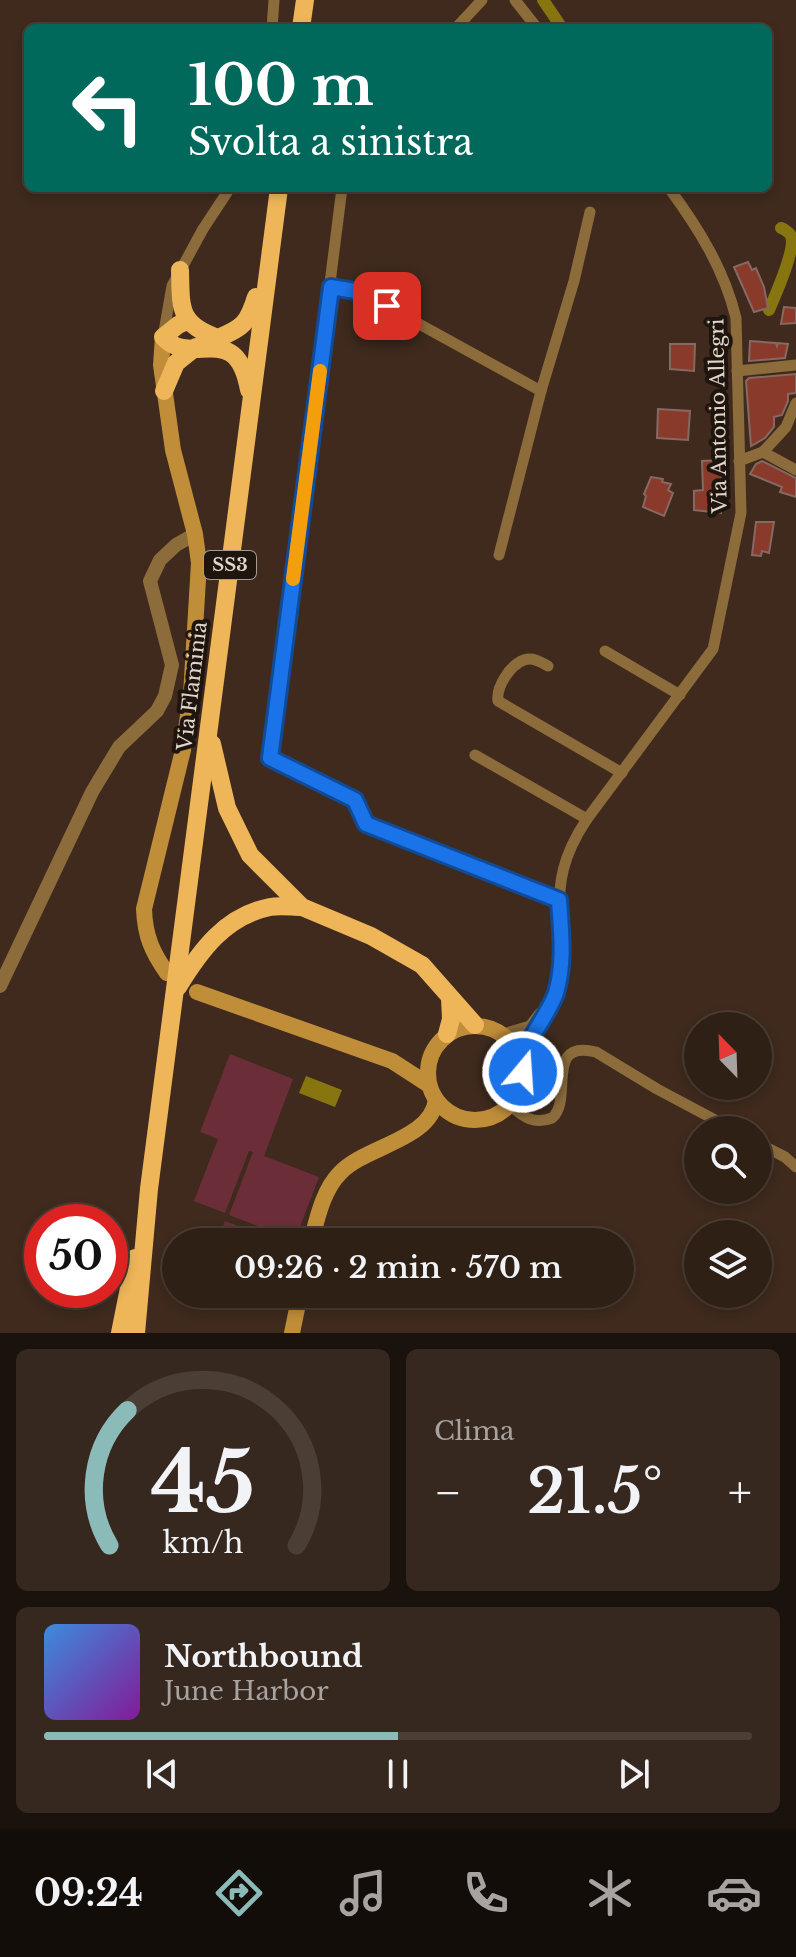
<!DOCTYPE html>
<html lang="it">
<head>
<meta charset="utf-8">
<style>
  :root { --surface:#2f2016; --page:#37281f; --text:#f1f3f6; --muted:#a7a3a1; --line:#4a3e35; --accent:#8bbbb9 }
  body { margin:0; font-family:"Libre Baskerville",serif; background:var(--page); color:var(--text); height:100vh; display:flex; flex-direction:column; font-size:30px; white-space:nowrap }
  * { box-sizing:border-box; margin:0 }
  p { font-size:26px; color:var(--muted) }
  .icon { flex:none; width:44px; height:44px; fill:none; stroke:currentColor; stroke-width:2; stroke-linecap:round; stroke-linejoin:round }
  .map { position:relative; height:1333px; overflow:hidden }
  .details { display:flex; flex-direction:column; gap:16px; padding:16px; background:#1a120c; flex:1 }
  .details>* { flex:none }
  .guide { position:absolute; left:24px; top:24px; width:748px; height:168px; border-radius:12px; box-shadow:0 4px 12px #0003,0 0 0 2px var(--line); background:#00695c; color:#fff; overflow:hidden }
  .needle { width:52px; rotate:337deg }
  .buttons { position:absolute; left:684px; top:1012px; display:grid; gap:16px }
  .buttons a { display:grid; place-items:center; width:88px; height:88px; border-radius:50%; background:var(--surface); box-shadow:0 4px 12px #0003,0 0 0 2px var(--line); font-size:40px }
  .speed { position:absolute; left:24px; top:1204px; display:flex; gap:16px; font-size:40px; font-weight:700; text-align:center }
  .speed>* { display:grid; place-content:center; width:104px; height:104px; border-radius:50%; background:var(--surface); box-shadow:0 4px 12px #0003,0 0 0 2px var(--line); line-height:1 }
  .speed .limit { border:12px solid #d22; background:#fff; color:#111 }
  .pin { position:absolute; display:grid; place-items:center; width:68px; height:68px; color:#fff; margin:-34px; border-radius:16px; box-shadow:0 4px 12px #0006 }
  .me { position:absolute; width:88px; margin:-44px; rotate:18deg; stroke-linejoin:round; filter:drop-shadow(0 0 6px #0008) }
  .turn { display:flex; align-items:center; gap:28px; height:168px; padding:0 32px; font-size:36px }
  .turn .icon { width:104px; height:104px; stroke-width:2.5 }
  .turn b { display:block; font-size:56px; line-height:68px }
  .big { font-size:60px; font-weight:600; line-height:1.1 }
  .details .card { flex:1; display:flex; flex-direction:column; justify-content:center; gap:12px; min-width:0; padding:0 28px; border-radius:12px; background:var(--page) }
  .details .dial { align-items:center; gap:0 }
  .dial svg { height:208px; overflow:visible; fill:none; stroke:var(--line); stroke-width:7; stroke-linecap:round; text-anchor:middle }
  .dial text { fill:var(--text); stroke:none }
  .song { display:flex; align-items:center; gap:24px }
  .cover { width:96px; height:96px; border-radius:12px; background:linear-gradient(135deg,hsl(210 70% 55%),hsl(290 70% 35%)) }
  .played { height:8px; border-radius:4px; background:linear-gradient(90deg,var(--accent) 50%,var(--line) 50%) }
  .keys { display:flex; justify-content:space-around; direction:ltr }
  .heat { display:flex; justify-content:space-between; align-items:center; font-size:44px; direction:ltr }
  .details .tiles { flex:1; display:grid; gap:16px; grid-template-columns:1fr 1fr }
  .card:last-child { grid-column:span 2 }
  .trip { position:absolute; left:162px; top:1228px; width:472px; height:80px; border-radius:40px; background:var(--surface); box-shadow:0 4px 12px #0003,0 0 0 2px var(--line); font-weight:600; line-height:80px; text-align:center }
  .tab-bar { display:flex; height:128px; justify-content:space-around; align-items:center; background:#130d09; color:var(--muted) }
  .tab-bar .icon { width:56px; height:56px }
  .tab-bar .selected { color:var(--accent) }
  .tab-bar b { font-size:36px; color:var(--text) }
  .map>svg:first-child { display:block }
  .green { fill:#6b2e38 }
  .water { fill:#87750f }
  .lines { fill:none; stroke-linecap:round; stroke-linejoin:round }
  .canal { stroke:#87750f; stroke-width:12 }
  .building { fill:#893a2a; stroke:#856962; stroke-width:2 }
  .minor { stroke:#8c6c3b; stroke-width:11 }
  .tertiary { stroke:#8c6c3b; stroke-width:14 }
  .secondary { stroke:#c08d39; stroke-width:16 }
  .trunk { stroke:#eeb659; stroke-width:18 }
  .route-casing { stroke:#114b97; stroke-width:20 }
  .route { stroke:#1a73e8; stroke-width:14 }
  .slow { stroke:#f59e0b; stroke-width:14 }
  .labels { text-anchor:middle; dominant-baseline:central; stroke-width:8; stroke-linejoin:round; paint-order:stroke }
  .shield { fill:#1f150f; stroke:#a89b93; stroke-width:2 }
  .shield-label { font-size:18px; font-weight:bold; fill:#e2d5cc }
  .street-label { font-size:20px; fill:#e2d5cc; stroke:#1f150f }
</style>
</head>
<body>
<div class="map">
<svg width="796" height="1333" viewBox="0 0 796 1333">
  <rect width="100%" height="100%" fill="#3f2a1d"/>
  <g class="green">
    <polygon points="230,1054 293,1079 264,1156 319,1177 295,1240 229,1215 253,1152 249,1151 225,1213 194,1201 218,1139 200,1132"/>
    <polygon points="225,1221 280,1242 217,1242"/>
  </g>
  <polygon class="water" points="306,1076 342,1090 335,1107 299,1093"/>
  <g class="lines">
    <g class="canal">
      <polyline points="543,0 562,28"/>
      <path d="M769 310C775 296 796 249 791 236 790 233 784 229 781 228"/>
    </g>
  </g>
  <g class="building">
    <polygon points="748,262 752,270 756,268 764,287 768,308 754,312 734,267"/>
    <polygon points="784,307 796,308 796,323 781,324"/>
    <polygon points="750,341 776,343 777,346 778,343 788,344 785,358 749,361"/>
    <polygon points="670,344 695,344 694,371 670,369"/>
    <polygon points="796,374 796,393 788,394 788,401 782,415 774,417 774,427 765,438 751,446 746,381 749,378"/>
    <polygon points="658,409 690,411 688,440 657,438"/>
    <polygon points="722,460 721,513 694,510 694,491 703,490 702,461"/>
    <polygon points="762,461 796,478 796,497 780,492 782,487 750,474 756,464"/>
    <polygon points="651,477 663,479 662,482 671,484 668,490 673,493 664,516 643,507 646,496 644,494"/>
    <polygon points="756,522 774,522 769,553 762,551 761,556 752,555"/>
  </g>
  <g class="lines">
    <g class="minor">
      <polyline points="515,0 537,28"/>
      <polyline points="272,28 274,0"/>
      <polyline points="456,28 482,0"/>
      <polyline points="342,188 270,758 355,800 366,824 559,900"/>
      <polyline points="331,287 361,292 541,391"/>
      <polyline points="163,337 172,286 203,229 230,188"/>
      <polyline points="737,371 796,365"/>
      <polyline points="763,452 786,427 796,403"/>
      <polyline points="739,461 763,452 796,470"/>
      <polyline points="499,555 541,391 574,281 590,212"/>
      <polyline points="605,651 680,695"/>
      <path d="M548 666C541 662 533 657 524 660 510 665 496 687 498 701L622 773"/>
      <polyline points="475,755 587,819"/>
      <polyline points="503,1034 530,1026 540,1013"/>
      <path d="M522 1064C530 1032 554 1007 560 974 564 957 561 941 560 925 557 882 563 855 587 819L713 649 741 513 736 318C724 269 699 229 669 188"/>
      <path d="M510 1105C523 1117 534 1125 552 1118 574 1100 543 1039 596 1052L657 1089 734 1130"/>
      <polyline points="758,1143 785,1157 796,1167"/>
    </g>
    <polyline class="tertiary" points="0,986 92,792 119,747 157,711 165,696 172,665 150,581 160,560 176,545 195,534"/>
    <g class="secondary">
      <path d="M163 337 161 365 173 450 195 534 199 563 191 695 183 750 144 909C145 936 152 952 167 973"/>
      <polyline points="197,992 392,1061 429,1085"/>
      <circle cx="475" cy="1073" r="47"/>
      <path d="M311 1242C317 1219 323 1190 340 1173 365 1146 432 1140 436 1099"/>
      <polyline points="292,1333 300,1294"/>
    </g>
    <g class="trunk">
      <polyline points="301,28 305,0"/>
      <path d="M180 270C181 308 178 324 218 338 243 328 248 323 256 297"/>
      <path d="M187 321 178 325 163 337C192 369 236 318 249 390"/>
      <polyline points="164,391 176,363 196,347"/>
      <polyline points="212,744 227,808 250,855 302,907 371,936 422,965 475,1025"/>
      <path d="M178 987C200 951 225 916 270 907 280 905 292 907 302 907"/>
      <polyline points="447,1034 451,1019 450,998"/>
      <polyline points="120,1333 135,1258"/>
      <polyline points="136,1333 149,1189 279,188"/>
    </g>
  </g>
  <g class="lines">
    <g class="route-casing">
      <path id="route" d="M387 306 361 292 331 287 270 758 355 800 366 824 559 900C561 931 565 962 556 993 547 1019 520 1044 523 1072"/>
    </g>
    <use href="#route" class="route"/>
    <polyline class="slow" points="293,579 320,371"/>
  </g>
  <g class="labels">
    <rect class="shield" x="204" y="551" width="52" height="28" rx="6"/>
    <g class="shield-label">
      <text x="230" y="565">SS3</text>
    </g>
    <g class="street-label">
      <text transform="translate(718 416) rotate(-91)">Via Antonio Allegri</text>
      <text transform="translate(192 686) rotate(-83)">Via Flaminia</text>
    </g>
  </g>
</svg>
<div class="buttons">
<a><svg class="needle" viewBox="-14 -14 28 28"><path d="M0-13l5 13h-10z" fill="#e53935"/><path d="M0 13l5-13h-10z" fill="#a7a3a1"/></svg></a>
<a><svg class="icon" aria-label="search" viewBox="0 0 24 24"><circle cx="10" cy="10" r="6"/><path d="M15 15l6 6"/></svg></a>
<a><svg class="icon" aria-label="layers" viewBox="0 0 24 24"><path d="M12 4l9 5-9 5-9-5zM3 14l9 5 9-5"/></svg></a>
</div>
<div class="speed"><div class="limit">50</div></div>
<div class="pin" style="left:387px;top:306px;background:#d93025"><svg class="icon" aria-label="arrive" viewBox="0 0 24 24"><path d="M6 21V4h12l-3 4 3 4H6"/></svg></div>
<svg class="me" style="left:523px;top:1072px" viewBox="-20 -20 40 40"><circle r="17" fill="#1a73e8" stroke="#fff" stroke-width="3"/><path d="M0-11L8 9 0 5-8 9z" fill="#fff"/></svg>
<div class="trip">09:26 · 2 min · 570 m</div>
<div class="guide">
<div class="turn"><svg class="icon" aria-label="left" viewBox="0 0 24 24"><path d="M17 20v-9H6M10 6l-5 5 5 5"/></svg><div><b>100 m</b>Svolta a sinistra</div></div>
</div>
</div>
<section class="details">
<div class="tiles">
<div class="card dial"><svg viewBox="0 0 100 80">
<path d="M14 69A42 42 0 1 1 86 69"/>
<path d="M14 69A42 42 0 0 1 21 17" stroke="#8bbbb9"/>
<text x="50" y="56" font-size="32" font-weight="700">45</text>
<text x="50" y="72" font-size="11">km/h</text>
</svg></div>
<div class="card"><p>Clima</p>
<div class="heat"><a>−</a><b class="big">21.5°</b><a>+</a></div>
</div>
<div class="card">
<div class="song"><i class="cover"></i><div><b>Northbound</b><p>June Harbor</p></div></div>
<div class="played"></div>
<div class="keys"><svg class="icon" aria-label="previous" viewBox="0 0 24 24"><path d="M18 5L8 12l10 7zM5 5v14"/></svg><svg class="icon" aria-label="pause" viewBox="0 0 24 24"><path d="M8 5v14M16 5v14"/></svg><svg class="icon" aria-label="next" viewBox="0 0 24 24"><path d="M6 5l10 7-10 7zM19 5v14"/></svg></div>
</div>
</div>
</section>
<nav class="tab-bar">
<b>09:24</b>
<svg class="icon selected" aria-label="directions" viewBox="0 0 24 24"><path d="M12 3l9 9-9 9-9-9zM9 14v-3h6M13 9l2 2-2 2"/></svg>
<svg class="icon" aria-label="music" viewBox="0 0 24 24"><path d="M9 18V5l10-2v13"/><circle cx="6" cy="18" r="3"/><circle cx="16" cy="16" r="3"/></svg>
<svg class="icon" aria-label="phone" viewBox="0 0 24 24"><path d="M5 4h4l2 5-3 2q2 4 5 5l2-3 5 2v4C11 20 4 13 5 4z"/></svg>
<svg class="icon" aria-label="climate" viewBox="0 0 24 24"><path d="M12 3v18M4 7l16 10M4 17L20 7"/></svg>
<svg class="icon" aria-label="car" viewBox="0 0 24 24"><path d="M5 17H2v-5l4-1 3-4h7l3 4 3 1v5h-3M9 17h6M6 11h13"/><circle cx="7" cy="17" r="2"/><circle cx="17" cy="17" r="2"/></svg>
</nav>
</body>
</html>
